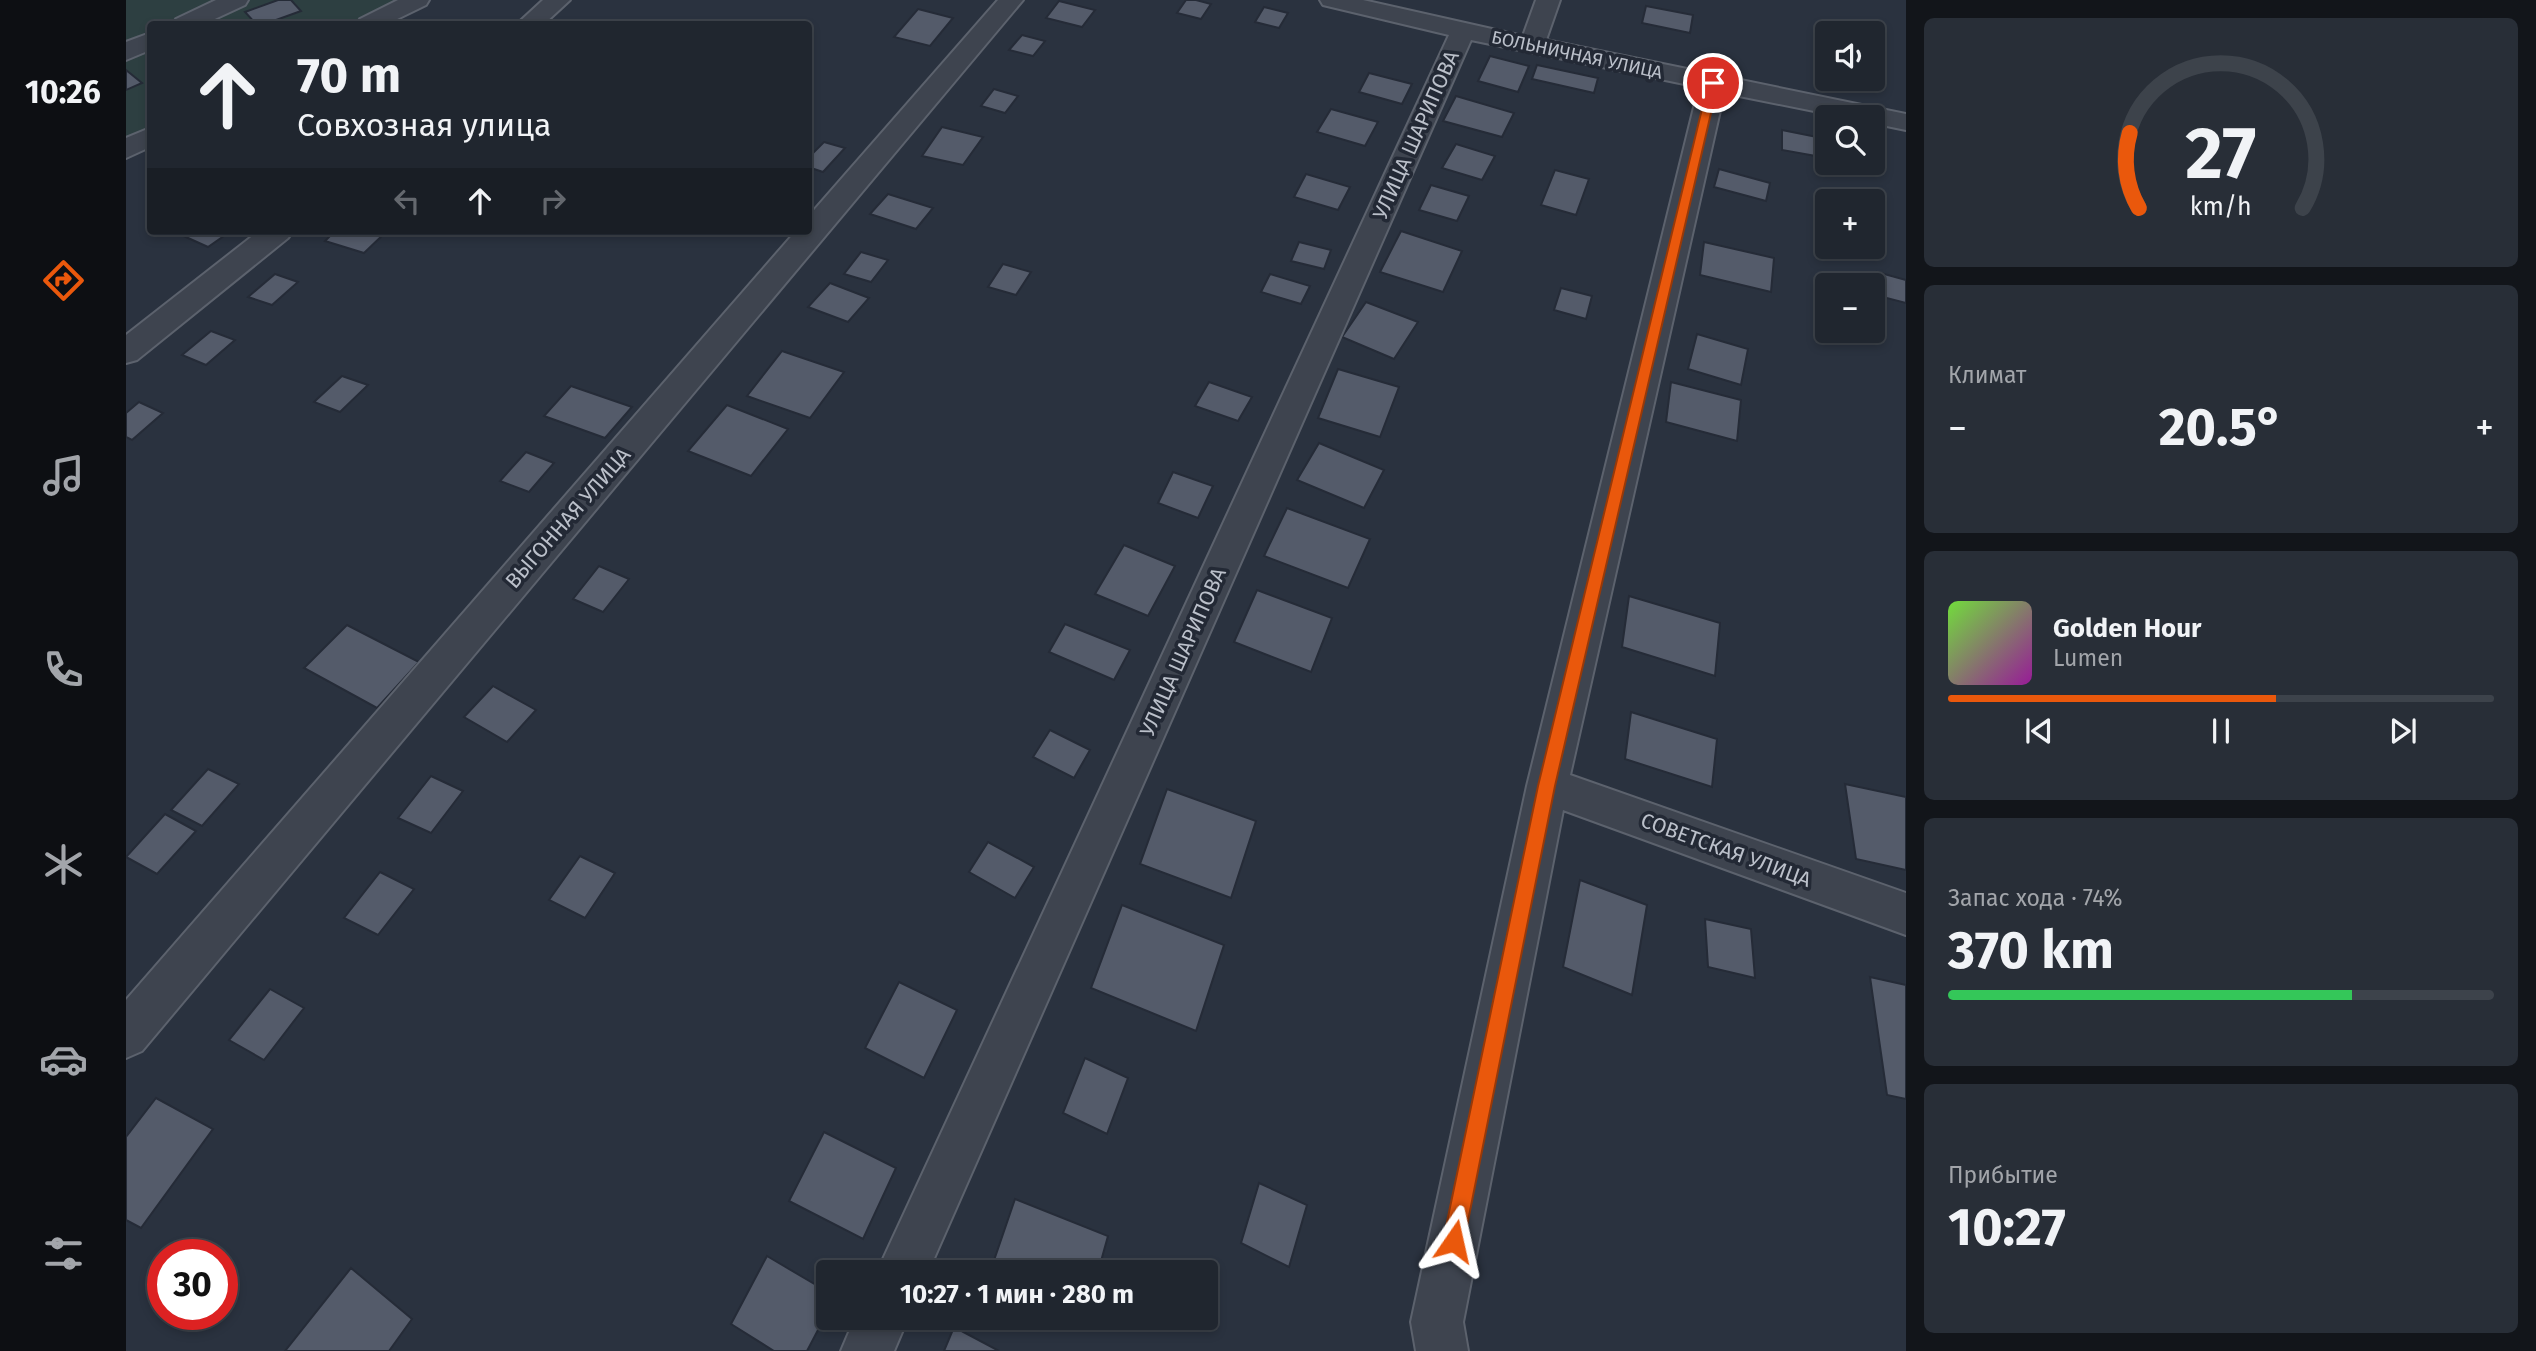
<!DOCTYPE html>
<html lang="ru">
<head>
<meta charset="utf-8">
<style>
  :root { --surface:#20262f; --page:#282e37; --text:#f1f3f6; --muted:#a2a5aa; --line:#3d434b; --accent:#ea580c }
  body { margin:0; font-family:"Fira Sans",sans-serif; background:var(--page); color:var(--text); height:100vh; display:flex; flex-direction:column; font-size:26px; white-space:nowrap }
  * { box-sizing:border-box; margin:0 }
  p { font-size:23px; color:var(--muted) }
  .icon { flex:none; width:38px; height:38px; fill:none; stroke:currentColor; stroke-width:2; stroke-linecap:round; stroke-linejoin:round }
  .map { position:relative; flex:1; overflow:hidden }
  .details { display:flex; flex-direction:column; gap:18px; padding:18px; background:#12151a; width:630px }
  .details>* { flex:none }
  .guide { position:absolute; left:21px; top:21px; width:665px; height:214px; border-radius:7px; box-shadow:0 4px 10px #0003,0 0 0 2px var(--line); background:#20262f; color:var(--text); overflow:hidden }
  .fabs { position:absolute; left:1689px; top:21px; display:grid; gap:14px }
  .fabs a { display:grid; place-items:center; width:70px; height:70px; border-radius:7px; background:var(--surface); box-shadow:0 4px 10px #0003,0 0 0 2px var(--line); font-size:35px }
  .speed { position:absolute; left:21px; top:1239px; display:flex; gap:14px; font-size:35px; font-weight:700; text-align:center }
  .speed>* { display:grid; place-content:center; width:91px; height:91px; border-radius:50%; background:var(--surface); box-shadow:0 4px 10px #0003,0 0 0 2px var(--line); line-height:1 }
  .speed .limit { border:10px solid #d22; background:#fff; color:#111 }
  .pin { position:absolute; display:grid; place-items:center; width:60px; height:60px; color:#fff; margin:-30px; border:4px solid #fff; border-radius:50%; box-shadow:0 2px 7px #0007 }
  .me { position:absolute; width:77px; margin:-38px; rotate:11deg; stroke-linejoin:round; filter:drop-shadow(0 0 5px #0008) }
  .turn { display:flex; align-items:center; gap:24px; height:147px; padding:0 35px; font-size:32px }
  .turn .icon { width:91px; height:91px; stroke-width:2.5 }
  .turn b { display:block; font-size:49px; line-height:60px }
  .lanes { display:flex; align-items:center; height:66px; padding:0 35px; background:#0003; justify-content:center; gap:35px; direction:ltr }
  .lanes .off { opacity:.35 }
  .big { font-size:52px; font-weight:700; line-height:1.1 }
  .details .widget { flex:1; display:flex; flex-direction:column; justify-content:center; gap:10px; min-width:0; padding:0 24px; border-radius:10px; background:var(--page) }
  .details .dial { align-items:center; gap:0 }
  .dial svg { height:182px; overflow:visible; fill:none; stroke:var(--line); stroke-width:7; stroke-linecap:round; text-anchor:middle }
  .dial text { fill:var(--text); stroke:none }
  .song { display:flex; align-items:center; gap:21px }
  .cover { width:84px; height:84px; border-radius:10px; background:linear-gradient(135deg,hsl(100 70% 55%),hsl(300 70% 35%)) }
  .played { height:7px; border-radius:4px; background:linear-gradient(90deg,var(--accent) 60%,var(--line) 60%) }
  .keys { display:flex; justify-content:space-around; direction:ltr }
  .heat { display:flex; justify-content:space-between; align-items:center; font-size:38px; direction:ltr }
  .charge { height:10px; border-radius:5px; background:linear-gradient(90deg,#34c759 74%,var(--line) 0) }
  .trip { position:absolute; left:690px; top:1260px; width:402px; height:70px; border-radius:7px; background:var(--surface); box-shadow:0 4px 10px #0003,0 0 0 2px var(--line); font-weight:700; line-height:70px; text-align:center }
  main { display:flex; flex:1; min-height:0 }
  .tabs { display:flex; flex-direction:column; width:126px; justify-content:space-around; align-items:center; background:#0d0f13; color:var(--muted) }
  .tabs .icon { width:49px; height:49px }
  .tabs .active { color:var(--accent) }
  .tabs b { font-size:32px; color:var(--text) }
  .map>svg:first-child { display:block }
  .green { fill:#2d3f41 }
  .building { fill:#545b6a; stroke:#252b37; stroke-width:2 }
  .lines { fill:none; stroke-linecap:round; stroke-linejoin:round }
  .minor-casing { stroke:#5c626d; stroke-width:4 }
  .minor { fill:#3e444f; fill-rule:evenodd }
  .route { fill:#ea580c; stroke:#983908; stroke-width:2 }
  .labels { text-anchor:middle; dominant-baseline:central; stroke-width:7; stroke-linejoin:round; paint-order:stroke }
  .far-street-label { font-size:18px; fill:#bbc0ca; stroke:#232935 }
  .street-label { font-size:21px; fill:#bbc0ca; stroke:#232935 }
</style>
</head>
<body>
<main>
<nav class="tabs">
<b>10:26</b>
<svg class="icon active" aria-label="directions" viewBox="0 0 24 24"><path d="M12 3l9 9-9 9-9-9zM9 14v-3h6M13 9l2 2-2 2"/></svg>
<svg class="icon" aria-label="music" viewBox="0 0 24 24"><path d="M9 18V5l10-2v13"/><circle cx="6" cy="18" r="3"/><circle cx="16" cy="16" r="3"/></svg>
<svg class="icon" aria-label="phone" viewBox="0 0 24 24"><path d="M5 4h4l2 5-3 2q2 4 5 5l2-3 5 2v4C11 20 4 13 5 4z"/></svg>
<svg class="icon" aria-label="climate" viewBox="0 0 24 24"><path d="M12 3v18M4 7l16 10M4 17L20 7"/></svg>
<svg class="icon" aria-label="car" viewBox="0 0 24 24"><path d="M5 17H2v-5l4-1 3-4h7l3 4 3 1v5h-3M9 17h6M6 11h13"/><circle cx="7" cy="17" r="2"/><circle cx="17" cy="17" r="2"/></svg>
<svg class="icon" aria-label="filters" viewBox="0 0 24 24"><path d="M4 7h16M4 17h16"/><circle cx="9" cy="7" r="2"/><circle cx="15" cy="17" r="2"/></svg>
</nav>
<div class="map">
<svg width="1780" height="1351" viewBox="0 0 1780 1351">
  <rect width="100%" height="100%" fill="#2a323f"/>
  <polygon class="green" points="0,0 301,0 253,24 24,24 24,142 0,155"/>
  <g class="building">
    <polygon points="152,0 165,0 175,11 139,24 130,24 119,12"/>
    <polygon points="1060,0 1070,0 1085,4 1075,19 1051,13"/>
    <polygon points="933,1 969,10 956,27 920,18"/>
    <polygon points="1520,6 1567,15 1564,33 1516,23"/>
    <polygon points="1138,7 1162,13 1153,28 1129,22"/>
    <polygon points="792,9 827,18 804,46 768,37"/>
    <polygon points="896,35 919,41 907,56 883,50"/>
    <polygon points="1364,56 1403,66 1392,92 1352,81"/>
    <polygon points="1411,65 1472,78 1468,93 1406,79"/>
    <polygon points="0,70 16,83 0,90"/>
    <polygon points="1243,73 1286,84 1276,104 1233,92"/>
    <polygon points="868,89 892,96 879,113 855,106"/>
    <polygon points="1330,96 1388,113 1376,137 1317,121"/>
    <polygon points="1205,109 1252,122 1239,146 1191,132"/>
    <polygon points="816,127 857,137 837,165 796,156"/>
    <polygon points="1656,130 1701,139 1701,158 1656,150"/>
    <polygon points="698,142 719,148 697,172 682,167 682,158"/>
    <polygon points="1330,144 1369,156 1356,180 1316,168"/>
    <polygon points="1593,169 1644,183 1640,201 1588,187"/>
    <polygon points="1429,170 1463,179 1450,215 1415,205"/>
    <polygon points="1180,174 1224,187 1212,210 1168,197"/>
    <polygon points="1305,185 1343,196 1331,221 1293,210"/>
    <polygon points="762,194 807,208 790,229 744,214"/>
    <polygon points="54,231 105,231 82,247 51,233"/>
    <polygon points="209,231 261,231 238,253 199,241"/>
    <polygon points="1275,231 1336,251 1317,292 1254,272"/>
    <polygon points="1173,242 1205,250 1198,269 1165,261"/>
    <polygon points="1578,242 1648,258 1645,292 1574,275"/>
    <polygon points="735,252 762,260 745,282 718,274"/>
    <polygon points="877,264 905,272 890,295 862,287"/>
    <polygon points="1751,272 1780,280 1780,303 1749,295"/>
    <polygon points="149,274 172,282 146,305 122,297"/>
    <polygon points="1144,274 1184,286 1175,304 1135,292"/>
    <polygon points="704,283 743,298 722,322 682,307"/>
    <polygon points="1435,288 1466,296 1460,319 1428,310"/>
    <polygon points="1240,302 1292,322 1268,359 1216,337"/>
    <polygon points="85,331 109,340 80,365 56,355"/>
    <polygon points="1571,334 1622,349 1615,385 1562,369"/>
    <polygon points="656,351 718,372 684,418 621,396"/>
    <polygon points="1212,369 1273,387 1254,437 1192,418"/>
    <polygon points="216,376 242,385 214,412 188,402"/>
    <polygon points="1083,382 1126,397 1112,421 1069,406"/>
    <polygon points="1545,382 1615,400 1611,441 1540,422"/>
    <polygon points="445,386 506,407 479,438 418,416"/>
    <polygon points="13,402 37,413 6,440 0,437 0,413"/>
    <polygon points="601,405 662,429 625,476 562,451"/>
    <polygon points="1193,443 1258,470 1238,508 1171,480"/>
    <polygon points="400,452 428,463 403,492 374,481"/>
    <polygon points="1047,472 1087,486 1072,518 1032,503"/>
    <polygon points="1161,508 1244,539 1222,588 1138,556"/>
    <polygon points="998,545 1049,566 1022,616 969,594"/>
    <polygon points="473,566 503,579 477,612 447,599"/>
    <polygon points="1131,590 1206,618 1185,672 1108,642"/>
    <polygon points="1503,596 1594,623 1589,676 1496,647"/>
    <polygon points="939,624 1004,650 988,680 923,652"/>
    <polygon points="221,625 293,662 251,708 178,668"/>
    <polygon points="367,686 410,710 381,742 338,717"/>
    <polygon points="1505,712 1591,739 1586,787 1499,759"/>
    <polygon points="924,730 964,750 948,778 907,757"/>
    <polygon points="82,769 113,784 76,826 45,810"/>
    <polygon points="305,776 337,791 305,833 272,818"/>
    <polygon points="1719,784 1780,797 1780,870 1730,859"/>
    <polygon points="1041,789 1130,821 1105,898 1014,864"/>
    <polygon points="39,814 70,831 31,874 0,857"/>
    <polygon points="862,842 908,867 889,898 843,872"/>
    <polygon points="454,856 489,873 459,918 423,900"/>
    <polygon points="254,872 288,889 252,935 218,918"/>
    <polygon points="1454,880 1521,905 1506,995 1437,967"/>
    <polygon points="996,905 1098,945 1070,1031 965,988"/>
    <polygon points="1579,919 1625,929 1629,978 1582,967"/>
    <polygon points="1744,977 1780,985 1780,1099 1761,1095"/>
    <polygon points="773,982 831,1010 798,1078 739,1048"/>
    <polygon points="144,989 178,1008 138,1060 103,1040"/>
    <polygon points="959,1058 1002,1078 981,1134 937,1113"/>
    <polygon points="30,1098 87,1129 15,1228 0,1220 0,1137"/>
    <polygon points="698,1132 770,1168 737,1239 663,1201"/>
    <polygon points="1133,1183 1181,1205 1163,1267 1115,1243"/>
    <polygon points="889,1199 982,1236 972,1272 864,1272"/>
    <polygon points="641,1256 702,1292 702,1311 681,1351 648,1351 605,1324"/>
    <polygon points="225,1268 286,1319 263,1351 159,1351"/>
    <polygon points="828,1327 873,1351 818,1351"/>
  </g>
  <g class="lines">
    <g class="minor-casing">
      <g id="minor">
        <polygon points="90,0 122,0 119,5 78,24 47,24 50,19"/>
        <polygon points="272,0 303,0 300,5 261,24 231,24 234,19"/>
        <polygon points="417,0 444,0 418,24 391,24"/>
        <polygon points="872,0 897,0 16,1051 0,1058 0,1000 670,231 682,231 682,217"/>
        <polygon points="1194,0 1237,0 1397,36 1410,0 1434,0 1420,40 1780,114 1780,130 1746,123 1746,117 1718,117 1598,93 1444,775 1780,893 1780,935 1437,810 1337,1322 1342,1351 1290,1351 1285,1322 1401,786 1573,87 1345,40 802,1272 751,1272 1323,35 1197,5"/>
        <polygon points="24,33 24,50 0,60 0,42"/>
        <polygon points="24,128 24,147 0,158 0,138"/>
        <polygon points="133,231 167,231 162,238 11,360 0,363 0,335"/>
        <polygon points="729,1318 782,1318 768,1351 715,1351"/>
      </g>
    </g>
    <use href="#minor" class="minor"/>
  </g>
  <polygon class="route" points="1583,80 1592,83 1429,786 1338,1241 1335,1249 1328,1252 1320,1249 1317,1241 1412,786"/>
  <g class="labels">
    <g class="far-street-label">
      <text transform="translate(1451 55) rotate(12)">БОЛЬНИЧНАЯ УЛИЦА</text>
    </g>
    <g class="street-label">
      <text transform="translate(1290 135) rotate(-66)">УЛИЦА ШАРИПОВА</text>
      <text transform="translate(442 518) rotate(-49)">ВЫГОННАЯ УЛИЦА</text>
      <text transform="translate(1057 652) rotate(-66)">УЛИЦА ШАРИПОВА</text>
      <text transform="translate(1600 850) rotate(20)">СОВЕТСКАЯ УЛИЦА</text>
    </g>
  </g>
</svg>
<div class="fabs">
<a><svg class="icon" aria-label="sound" viewBox="0 0 24 24"><path d="M4 9h4l5-4v14l-5-4H4zM17 9q2 3 0 6"/></svg></a>
<a><svg class="icon" aria-label="search" viewBox="0 0 24 24"><circle cx="10" cy="10" r="6"/><path d="M15 15l6 6"/></svg></a>
<a>+</a>
<a>−</a>
</div>
<div class="speed"><div class="limit">30</div></div>
<div class="pin" style="left:1587px;top:83px;background:#d93025"><svg class="icon" aria-label="arrive" viewBox="0 0 24 24"><path d="M6 21V4h12l-3 4 3 4H6"/></svg></div>
<svg class="me" style="left:1328px;top:1241px" viewBox="-20 -20 40 40"><path d="M0-17L14 15 0 8-14 15z" fill="#ea580c" stroke="#fff" stroke-width="4"/></svg>
<div class="trip">10:27 · 1 мин · 280 m</div>
<div class="guide">
<div class="turn"><svg class="icon" aria-label="ahead" viewBox="0 0 24 24"><path d="M12 20V5M6 11l6-6 6 6"/></svg><div><b>70 m</b>Совхозная улица</div></div>
<div class="lanes"><svg class="icon off" aria-label="left" viewBox="0 0 24 24"><path d="M17 20v-9H6M10 6l-5 5 5 5"/></svg><svg class="icon" aria-label="ahead" viewBox="0 0 24 24"><path d="M12 20V5M6 11l6-6 6 6"/></svg><svg class="icon off" aria-label="right" viewBox="0 0 24 24"><path d="M7 20v-9h11M14 6l5 5-5 5"/></svg></div>
</div>
</div>
<section class="details">
<div class="widget dial"><svg viewBox="0 0 100 80">
<path d="M14 69A42 42 0 1 1 86 69"/>
<path d="M14 69A42 42 0 0 1 10 36" stroke="#ea580c"/>
<text x="50" y="56" font-size="32" font-weight="700">27</text>
<text x="50" y="72" font-size="11">km/h</text>
</svg></div>
<div class="widget"><p>Климат</p>
<div class="heat"><a>−</a><b class="big">20.5°</b><a>+</a></div>
</div>
<div class="widget">
<div class="song"><i class="cover"></i><div><b>Golden Hour</b><p>Lumen</p></div></div>
<div class="played"></div>
<div class="keys"><svg class="icon" aria-label="previous" viewBox="0 0 24 24"><path d="M18 5L8 12l10 7zM5 5v14"/></svg><svg class="icon" aria-label="pause" viewBox="0 0 24 24"><path d="M8 5v14M16 5v14"/></svg><svg class="icon" aria-label="next" viewBox="0 0 24 24"><path d="M6 5l10 7-10 7zM19 5v14"/></svg></div>
</div>
<div class="widget"><p>Запас хода · 74%</p><b class="big">370 km</b><div class="charge"></div></div>
<div class="widget"><p>Прибытие</p><b class="big">10:27</b></div>
</section>
</main>
</body>
</html>
